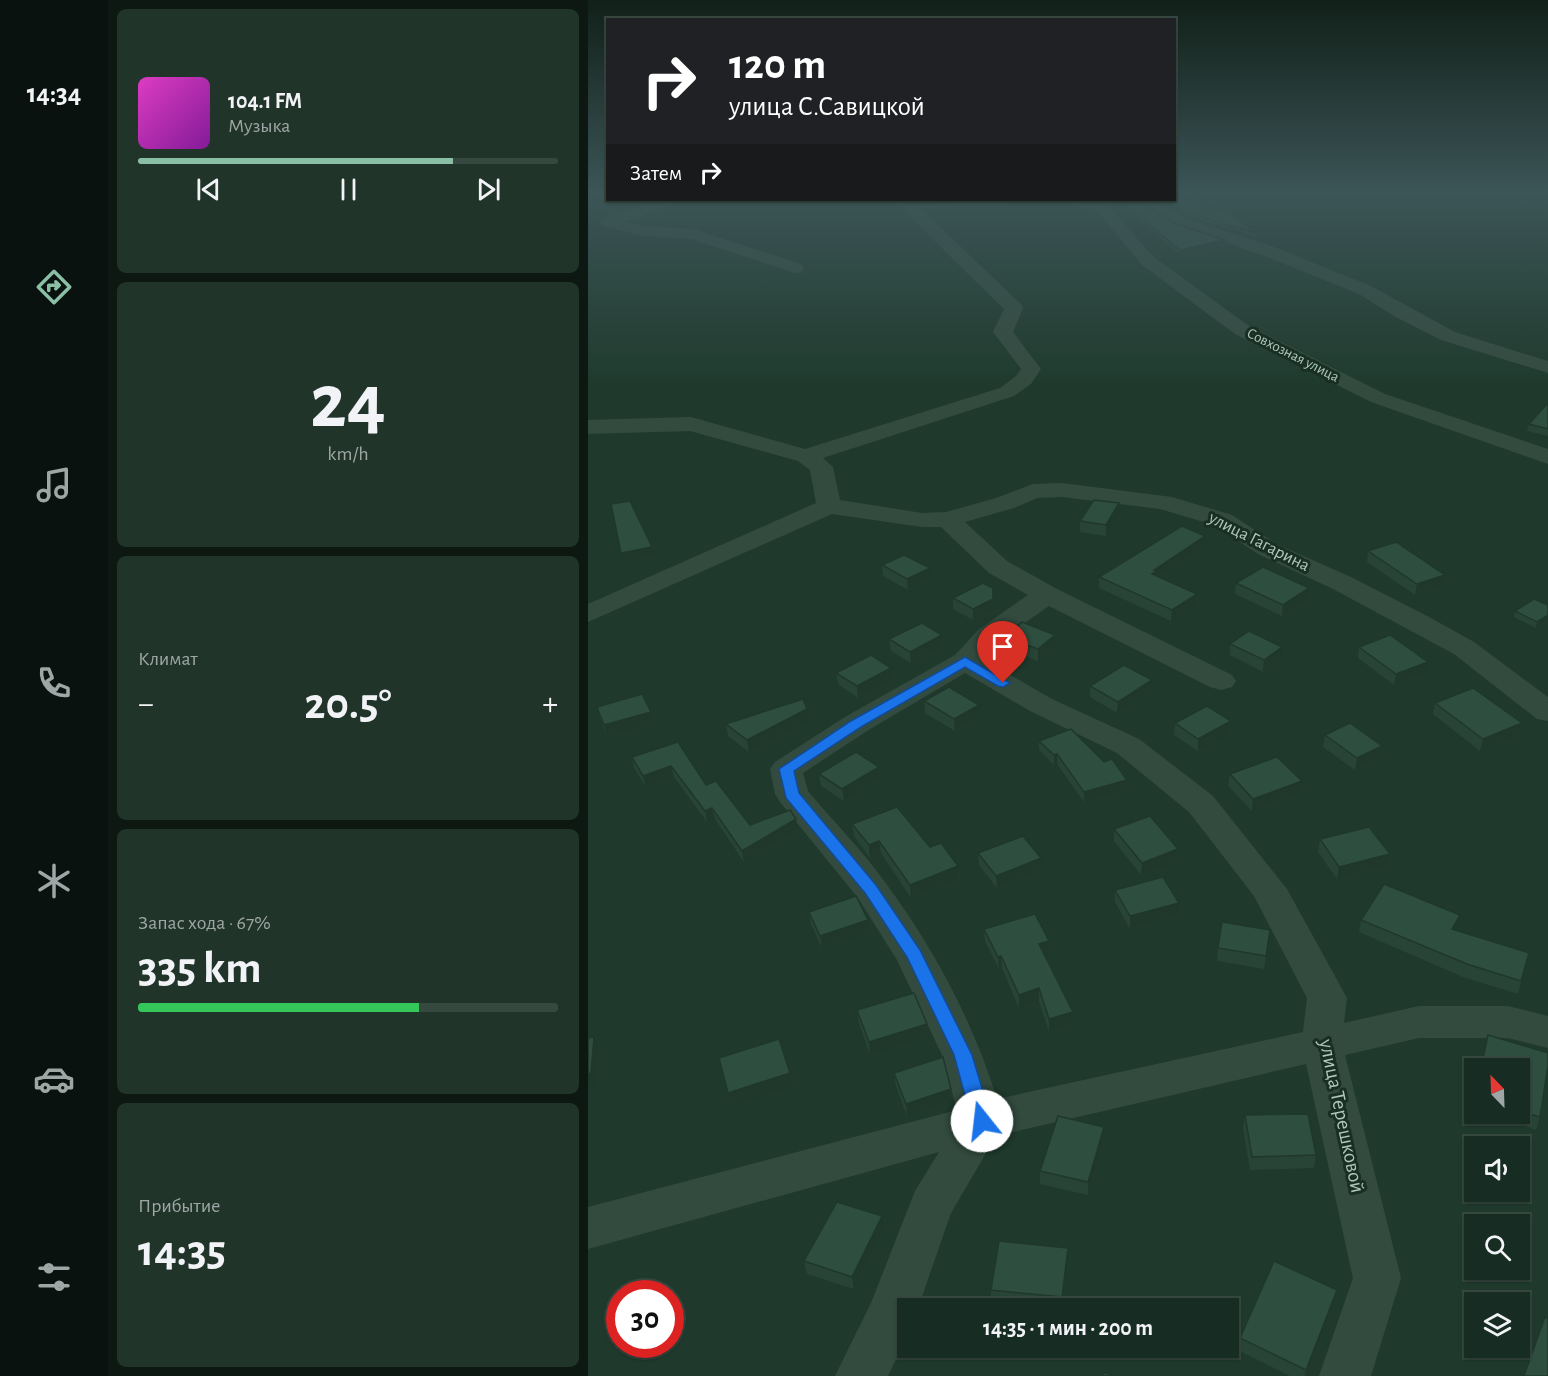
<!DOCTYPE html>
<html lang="ru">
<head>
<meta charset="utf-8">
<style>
  :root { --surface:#172c22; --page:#20342a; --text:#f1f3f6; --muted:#9ea7a5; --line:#364840; --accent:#8abfa5 }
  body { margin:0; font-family:"Alegreya Sans",sans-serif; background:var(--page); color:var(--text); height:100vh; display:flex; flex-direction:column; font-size:22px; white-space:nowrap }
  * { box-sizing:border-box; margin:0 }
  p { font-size:20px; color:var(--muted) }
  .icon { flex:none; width:33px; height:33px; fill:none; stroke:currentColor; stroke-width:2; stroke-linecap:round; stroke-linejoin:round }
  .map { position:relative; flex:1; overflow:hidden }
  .drawer { display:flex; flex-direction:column; gap:9px; padding:9px; background:#0d1813; width:480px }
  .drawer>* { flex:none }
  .top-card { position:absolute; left:18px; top:18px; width:570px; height:183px; border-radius:0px; box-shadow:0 2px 4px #0004,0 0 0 2px var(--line); background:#202124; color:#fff; overflow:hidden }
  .needle { width:39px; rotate:337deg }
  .buttons { position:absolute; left:876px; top:1058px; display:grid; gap:12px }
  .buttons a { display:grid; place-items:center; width:66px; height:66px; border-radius:0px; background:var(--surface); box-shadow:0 2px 4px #0004,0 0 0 2px var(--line); font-size:30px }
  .speed { position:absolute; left:18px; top:1280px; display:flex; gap:12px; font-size:30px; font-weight:700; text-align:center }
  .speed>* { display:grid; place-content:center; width:78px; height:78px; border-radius:50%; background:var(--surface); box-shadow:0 2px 4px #0004,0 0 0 2px var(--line); line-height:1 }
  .speed .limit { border:9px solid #d22; background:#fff; color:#111 }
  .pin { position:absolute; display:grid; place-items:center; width:51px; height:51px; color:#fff; margin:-62px -26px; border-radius:50% 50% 50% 0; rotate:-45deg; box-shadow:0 0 6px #0007 }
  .pin .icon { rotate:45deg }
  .me { position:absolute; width:66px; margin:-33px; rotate:344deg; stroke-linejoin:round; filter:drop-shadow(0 0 4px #0008) }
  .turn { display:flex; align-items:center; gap:21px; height:126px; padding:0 24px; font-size:27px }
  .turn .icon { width:78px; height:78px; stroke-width:2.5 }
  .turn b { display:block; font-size:42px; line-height:51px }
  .then { display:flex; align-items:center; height:57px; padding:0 24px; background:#0003; gap:12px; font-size:22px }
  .big { font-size:45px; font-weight:700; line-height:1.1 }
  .drawer .widget { flex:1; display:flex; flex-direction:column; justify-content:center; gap:9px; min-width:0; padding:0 21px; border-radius:9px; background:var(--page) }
  .drawer .dial { align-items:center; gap:0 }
  .dial b { font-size:78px; line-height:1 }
  .song { display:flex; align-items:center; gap:18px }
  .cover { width:72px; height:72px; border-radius:9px; background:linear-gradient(135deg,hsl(310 70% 55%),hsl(290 70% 35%)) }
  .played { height:6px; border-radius:3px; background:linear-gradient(90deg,var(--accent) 75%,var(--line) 75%) }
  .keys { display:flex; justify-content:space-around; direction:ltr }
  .heat { display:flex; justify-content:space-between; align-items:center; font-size:33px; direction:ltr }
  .charge { height:9px; border-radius:4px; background:linear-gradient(90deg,#34c759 67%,var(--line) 0) }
  .trip { position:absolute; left:309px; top:1298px; width:342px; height:60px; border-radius:0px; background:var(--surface); box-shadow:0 2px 4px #0004,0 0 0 2px var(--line); font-weight:700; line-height:60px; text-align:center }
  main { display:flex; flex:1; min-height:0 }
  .dock { display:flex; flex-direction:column; width:108px; justify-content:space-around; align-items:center; background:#09120e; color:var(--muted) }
  .dock .icon { width:42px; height:42px }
  .dock .selected { color:var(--accent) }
  .dock b { font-size:27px; color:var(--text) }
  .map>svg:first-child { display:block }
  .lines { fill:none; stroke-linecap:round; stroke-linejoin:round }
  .minor { fill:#334b3f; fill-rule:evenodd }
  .wall { fill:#284436 }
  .shaded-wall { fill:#20372c }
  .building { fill:#2e4f3f; stroke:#20372c; stroke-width:1.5 }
  .route { fill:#1a73e8; stroke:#114b97; stroke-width:1.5 }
  .labels { text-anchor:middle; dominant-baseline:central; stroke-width:6; stroke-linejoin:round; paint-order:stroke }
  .far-street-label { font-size:15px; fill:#aec7bc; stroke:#192f24 }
  .street-label { font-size:18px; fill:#aec7bc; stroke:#192f24 }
  .near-street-label { font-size:21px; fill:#aec7bc; stroke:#192f24 }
</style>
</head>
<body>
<main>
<nav class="dock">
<b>14:34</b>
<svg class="icon selected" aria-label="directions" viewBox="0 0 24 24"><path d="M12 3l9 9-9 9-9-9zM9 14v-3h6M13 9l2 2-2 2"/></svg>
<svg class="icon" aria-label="music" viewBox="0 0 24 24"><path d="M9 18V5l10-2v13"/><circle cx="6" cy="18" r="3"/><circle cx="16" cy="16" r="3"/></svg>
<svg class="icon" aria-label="phone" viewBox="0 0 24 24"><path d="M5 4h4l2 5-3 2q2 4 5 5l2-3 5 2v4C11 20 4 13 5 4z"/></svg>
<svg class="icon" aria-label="climate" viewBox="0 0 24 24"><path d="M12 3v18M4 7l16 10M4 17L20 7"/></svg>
<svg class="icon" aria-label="car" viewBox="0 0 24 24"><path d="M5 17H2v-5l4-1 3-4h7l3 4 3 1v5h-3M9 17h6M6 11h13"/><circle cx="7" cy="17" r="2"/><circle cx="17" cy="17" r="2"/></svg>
<svg class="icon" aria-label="filters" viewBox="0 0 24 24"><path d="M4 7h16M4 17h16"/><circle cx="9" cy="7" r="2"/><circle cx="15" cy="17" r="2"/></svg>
</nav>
<section class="drawer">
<div class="widget">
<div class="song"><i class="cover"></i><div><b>104.1 FM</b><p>Музыка</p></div></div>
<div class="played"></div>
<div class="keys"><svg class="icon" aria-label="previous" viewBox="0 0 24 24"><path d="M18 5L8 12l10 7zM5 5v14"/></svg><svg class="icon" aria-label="pause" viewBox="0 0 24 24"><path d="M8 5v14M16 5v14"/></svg><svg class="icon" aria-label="next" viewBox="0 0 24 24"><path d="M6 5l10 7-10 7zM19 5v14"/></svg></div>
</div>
<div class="widget dial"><b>24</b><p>km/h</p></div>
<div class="widget"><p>Климат</p>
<div class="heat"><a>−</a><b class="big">20.5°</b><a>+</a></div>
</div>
<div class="widget"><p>Запас хода · 67%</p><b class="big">335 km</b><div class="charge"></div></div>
<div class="widget"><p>Прибытие</p><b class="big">14:35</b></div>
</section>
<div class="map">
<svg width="960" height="1376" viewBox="0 0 960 1376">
  <rect width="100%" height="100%" fill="#1f3a2d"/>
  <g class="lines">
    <g class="minor">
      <polygon points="68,200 89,200 86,203 37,222 55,226 105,229 213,264 216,268 213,272 207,273 103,239 55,236 14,226 12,223 14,220"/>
      <path d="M305 200H430L428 203 423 205 332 208 433 304 435 308 425 332 453 369 443 384 426 396 235 458 245 467 252 500 334 513 358 512 408 498 445 484 474 483 584 497 644 515 688 544 763 577 841 617 886 642 960 697V721L949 719 866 654 745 589 670 554 626 525 572 509 474 497 449 498 426 508 377 522 419 561 469 589 644 675 648 681 644 687 633 690 622 687 461 606 411 641 395 659 464 699 551 739 625 796 699 889 759 998 756 1023 831 1006H920L960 1016V1048L920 1038H831L757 1055 813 1278 783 1376H731L765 1278 718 1064 408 1136 363 1213 330 1308H320V1334L300 1376H247L283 1303 327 1191 351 1152 0 1249V1207L369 1110 354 1055 309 960 270 898 192 802 187 794 182 769 187 762 257 717 367 655 391 629 440 595 401 573 353 527H334L244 514 0 622V604L228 503 222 470 210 461 102 431 0 434V420L103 417 217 449 412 388 428 376 433 369 405 332 416 309 322 217 316 207 307 203ZM377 673 442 711 529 753 601 812 666 896 719 998 715 1032 409 1099C385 1021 345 947 297 882 274 850 245 821 220 791L215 773 279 731Z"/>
      <polygon points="476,200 499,200 520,206 566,257 661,326 797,394 960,449 960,464 783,402 647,334 554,265 510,212 479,203"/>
      <polygon points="546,200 564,200 600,219 686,247 783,286 867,332 960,361 960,373 853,340 806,316 771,294 674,255 588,225"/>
    </g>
  </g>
  <g class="wall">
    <polygon points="577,201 626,211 668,233 668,237 601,217 577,204"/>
    <polygon points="536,204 587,223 637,244 592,254 536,208"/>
    <polygon points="960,403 960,436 939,431 941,424"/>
    <polygon points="531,514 518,536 492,532 492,521"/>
    <polygon points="617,546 571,577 609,594 608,605 583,621 511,588 511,577"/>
    <polygon points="780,551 857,575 855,586 827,595 779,562"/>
    <polygon points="294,565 342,579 320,590 295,576"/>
    <polygon points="648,583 720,599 694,616 647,594"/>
    <polygon points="365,598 405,610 385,620 365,609"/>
    <polygon points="960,605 960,620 948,628 926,617 927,611"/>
    <polygon points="354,635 355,646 323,663 303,651 301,639"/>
    <polygon points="416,637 468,646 450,661 416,648"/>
    <polygon points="642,644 693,658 675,672 642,655"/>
    <polygon points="771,647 837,673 806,685 770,658"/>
    <polygon points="248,673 304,680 270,698 250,684"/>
    <polygon points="502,686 563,692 529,713 502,697"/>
    <polygon points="336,701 391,705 391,717 367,731 337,713"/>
    <polygon points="847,703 934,723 931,735 892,751 845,714"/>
    <polygon points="9,707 63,712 65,724 19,737 12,718"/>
    <polygon points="221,720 161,752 140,736 138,724"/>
    <polygon points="643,721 642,733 610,751 586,735 587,723"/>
    <polygon points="737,735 794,746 792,758 767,770 735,747"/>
    <polygon points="451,741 516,762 539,780 539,790 496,802 469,764 466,765 451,750"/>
    <polygon points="90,742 118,785 162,825 210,830 156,862 127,819 119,822 86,777 58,787 46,768 44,757"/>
    <polygon points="291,767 292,779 256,801 233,786 231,774"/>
    <polygon points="642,774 714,781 713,793 664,811 640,786"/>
    <polygon points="264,824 342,847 370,866 371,879 323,898 293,853 282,858 266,836"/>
    <polygon points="526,829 590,862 553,875 526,841"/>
    <polygon points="732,839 800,866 749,879 730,852"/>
    <polygon points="390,853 453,870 409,888 391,865"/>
    <polygon points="527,890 591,903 590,915 542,929 527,902"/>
    <polygon points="221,912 282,933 234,948 223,924"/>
    <polygon points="773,920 869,927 867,930 941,953 930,994 875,977 771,932"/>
    <polygon points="396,929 461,941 461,954 457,955 485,1012 485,1025 461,1032 451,1001 431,1008 414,968 411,969 397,941"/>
    <polygon points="682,930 676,969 629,961 630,948"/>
    <polygon points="269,1010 339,1024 340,1037 282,1055 271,1023"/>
    <polygon points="900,1035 960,1053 960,1065 952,1117 948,1130 894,1113 932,1113 932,1068 892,1068"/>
    <polygon points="306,1073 363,1089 364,1101 319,1116 308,1086"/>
    <polygon points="886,1095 886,1111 883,1110"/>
    <polygon points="657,1115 728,1155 726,1168 662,1170 655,1128"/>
    <polygon points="516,1140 500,1195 452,1184 452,1171"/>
    <polygon points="296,1229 266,1289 219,1274 216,1261"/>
    <polygon points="480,1261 474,1308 458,1308 403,1302 403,1290"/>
    <polygon points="749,1290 746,1303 718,1376 702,1376 650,1350 652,1338"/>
  </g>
  <g class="shaded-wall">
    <polygon points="637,240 637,244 592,254 592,250"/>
    <polygon points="531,503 531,514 518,536 518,525"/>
    <polygon points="617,536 617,546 568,579 564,574 566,570"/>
    <polygon points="64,547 65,555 35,562 33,553"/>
    <polygon points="342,568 342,579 320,590 319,579"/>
    <polygon points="857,575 855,586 827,595 829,584"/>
    <polygon points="405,588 405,610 385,620 385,609"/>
    <polygon points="721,588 720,599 694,616 695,605"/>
    <polygon points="609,594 608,605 583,621 584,610"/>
    <polygon points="960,615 960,620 948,628 949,622"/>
    <polygon points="354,635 355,646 323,663 322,652"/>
    <polygon points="467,635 468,646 450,661 450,649"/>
    <polygon points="694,647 693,658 675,672 676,660"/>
    <polygon points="840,662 837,673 806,685 808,674"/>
    <polygon points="303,668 304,680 270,698 269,686"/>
    <polygon points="564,680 563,692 529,713 530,702"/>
    <polygon points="391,705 391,717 367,731 366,719"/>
    <polygon points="219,709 221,720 161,752 159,740"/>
    <polygon points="63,712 65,724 19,737 16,725"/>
    <polygon points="643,721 642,733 610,751 610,739"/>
    <polygon points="934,723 931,735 892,751 895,739"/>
    <polygon points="794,746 792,758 767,770 769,758"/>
    <polygon points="469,754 469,764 466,765 466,755"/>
    <polygon points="83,766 86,777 58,787 55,776"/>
    <polygon points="291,767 292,779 256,801 254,789"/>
    <polygon points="539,780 539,790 496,802 496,792"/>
    <polygon points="714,781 713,793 664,811 665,799"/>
    <polygon points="124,808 127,819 119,822 117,811"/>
    <polygon points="208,819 210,830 156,862 154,851"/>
    <polygon points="291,841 293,853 282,858 281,845"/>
    <polygon points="590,849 590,862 553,875 554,863"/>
    <polygon points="802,854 800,866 749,879 751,867"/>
    <polygon points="453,858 453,870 409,888 408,876"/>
    <polygon points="370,866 371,879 323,898 322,885"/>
    <polygon points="591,903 590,915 542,929 542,916"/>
    <polygon points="872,915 869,927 861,942 864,929"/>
    <polygon points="280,920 282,933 234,948 232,936"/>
    <polygon points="461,941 461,954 452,957 451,944"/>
    <polygon points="413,956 414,968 411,969 410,957"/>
    <polygon points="451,988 451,1001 431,1008 431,995"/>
    <polygon points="485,1012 485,1025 461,1032 461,1019"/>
    <polygon points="339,1024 340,1037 282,1055 281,1042"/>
    <polygon points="6,1037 10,1050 8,1086 0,1087 0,1074"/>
    <polygon points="202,1073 204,1086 143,1106 140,1093"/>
    <polygon points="363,1089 364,1101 319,1116 318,1104"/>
    <polygon points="516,1127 516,1140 500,1195 500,1182"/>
    <polygon points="294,1216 296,1229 266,1289 264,1277"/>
    <polygon points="480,1248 480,1261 474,1308 474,1297"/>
    <polygon points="749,1290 746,1303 718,1376 717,1376 718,1370"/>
  </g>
  <g class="building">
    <polygon points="610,198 626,211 638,210 668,233 601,213 577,201"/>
    <polygon points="553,203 587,223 637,240 592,250 536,204"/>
    <polygon points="960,403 960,429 941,424"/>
    <polygon points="506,500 531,503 518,525 492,521"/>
    <polygon points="42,501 64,547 33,553 23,504"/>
    <polygon points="594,526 617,536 566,570 569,571 564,574 609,594 584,610 511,577"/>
    <polygon points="808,542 857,575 829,584 780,551"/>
    <polygon points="316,555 342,568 319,579 294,565"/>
    <polygon points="675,567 721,588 695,605 648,583"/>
    <polygon points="395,583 405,588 405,599 385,609 365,598"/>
    <polygon points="946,599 960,605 960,615 949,622 927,611"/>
    <polygon points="434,622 467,635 450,649 416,637"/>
    <polygon points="334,623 354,635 322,652 301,639"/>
    <polygon points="661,631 694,647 676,660 642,644"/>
    <polygon points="802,635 840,662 808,674 771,647"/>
    <polygon points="283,655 303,668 269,686 248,673"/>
    <polygon points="536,665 564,680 530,702 502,686"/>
    <polygon points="361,687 391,705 366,719 336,701"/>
    <polygon points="885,688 934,723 895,739 847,703"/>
    <polygon points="54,694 63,712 16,725 9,707"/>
    <polygon points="215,699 219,709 159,740 138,724"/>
    <polygon points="619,706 643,721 610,739 587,723"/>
    <polygon points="762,723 794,746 769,758 737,735"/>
    <polygon points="483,729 516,762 524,759 539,780 496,792 469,754 466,755 451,741"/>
    <polygon points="90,742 118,785 128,781 162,825 202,810 208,819 154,851 124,808 117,811 83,766 55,776 44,757"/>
    <polygon points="268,752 291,767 254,789 231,774"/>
    <polygon points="689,757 714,781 665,799 642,774"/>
    <polygon points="309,807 342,847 353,843 370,866 322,885 291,841 281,845 264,824"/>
    <polygon points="562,816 590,849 554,863 526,829"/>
    <polygon points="781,827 802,854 751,867 732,839"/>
    <polygon points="435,836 453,858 408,876 390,853"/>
    <polygon points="575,877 591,903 542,916 527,890"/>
    <polygon points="796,884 872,915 864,929 941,953 933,981 879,964 773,920"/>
    <polygon points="268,896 280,920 232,936 221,912"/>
    <polygon points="447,914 461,941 451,944 485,1012 461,1019 451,988 431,995 413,956 410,957 396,929"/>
    <polygon points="634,922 682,930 678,956 630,948"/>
    <polygon points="326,993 339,1024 281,1042 269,1010"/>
    <polygon points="900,1035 960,1053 960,1065 952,1117 932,1111 932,1068 893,1068"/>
    <polygon points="6,1037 3,1073 0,1074 0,1038"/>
    <polygon points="191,1039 202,1073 140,1093 131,1058"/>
    <polygon points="355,1057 363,1089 318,1104 306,1073"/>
    <polygon points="720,1114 728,1155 664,1157 657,1115"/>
    <polygon points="470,1116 516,1127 500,1182 452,1171"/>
    <polygon points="249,1202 294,1216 264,1277 216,1261"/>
    <polygon points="411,1241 480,1248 474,1297 403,1290"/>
    <polygon points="686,1261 749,1290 718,1370 652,1338"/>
    <polygon points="957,1317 960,1319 960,1376 936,1376"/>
    <polygon points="516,1372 524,1376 515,1376"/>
  </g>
  <linearGradient id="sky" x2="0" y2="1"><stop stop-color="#112019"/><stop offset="0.5" stop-color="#3c5557"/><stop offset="1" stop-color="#3c5557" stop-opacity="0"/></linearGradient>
  <rect width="960" height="385" fill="url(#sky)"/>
  <polygon class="route" points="377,657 422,683 415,687 410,686 377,667 273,727 206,771 211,793 288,885 332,950 384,1055 404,1121 401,1127 394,1129 387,1127 384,1121 366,1055 319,957 277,893 198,798 191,769 263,721"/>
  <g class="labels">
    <g class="far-street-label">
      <text transform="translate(705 355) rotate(27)">Совхозная улица</text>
    </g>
    <g class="street-label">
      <text transform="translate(671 542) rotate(27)">улица Гагарина</text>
    </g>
    <g class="near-street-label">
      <text transform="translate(754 1116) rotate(78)">улица Терешковой</text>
    </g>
  </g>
</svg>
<div class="buttons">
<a><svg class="needle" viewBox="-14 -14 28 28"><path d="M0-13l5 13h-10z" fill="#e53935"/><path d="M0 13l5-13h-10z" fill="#9ea7a5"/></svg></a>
<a><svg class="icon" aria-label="sound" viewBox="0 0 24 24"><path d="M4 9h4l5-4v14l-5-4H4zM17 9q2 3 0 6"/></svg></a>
<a><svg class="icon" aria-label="search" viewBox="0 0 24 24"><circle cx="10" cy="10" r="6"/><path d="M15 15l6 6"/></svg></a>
<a><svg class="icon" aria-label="layers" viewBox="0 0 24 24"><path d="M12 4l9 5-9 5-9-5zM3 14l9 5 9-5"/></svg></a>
</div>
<div class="speed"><div class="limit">30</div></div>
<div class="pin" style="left:415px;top:683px;background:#d93025"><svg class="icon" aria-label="arrive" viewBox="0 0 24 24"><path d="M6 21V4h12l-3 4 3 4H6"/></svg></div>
<svg class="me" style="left:394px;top:1121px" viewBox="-20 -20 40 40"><circle r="19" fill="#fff"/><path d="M0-13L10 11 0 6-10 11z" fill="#1a73e8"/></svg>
<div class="trip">14:35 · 1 мин · 200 m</div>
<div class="top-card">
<div class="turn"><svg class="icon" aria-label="right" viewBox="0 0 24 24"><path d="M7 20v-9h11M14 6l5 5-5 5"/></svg><div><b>120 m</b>улица С.Савицкой</div></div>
<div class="then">Затем<svg class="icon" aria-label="right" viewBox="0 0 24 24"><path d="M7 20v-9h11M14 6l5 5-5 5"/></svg></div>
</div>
</div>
</main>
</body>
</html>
